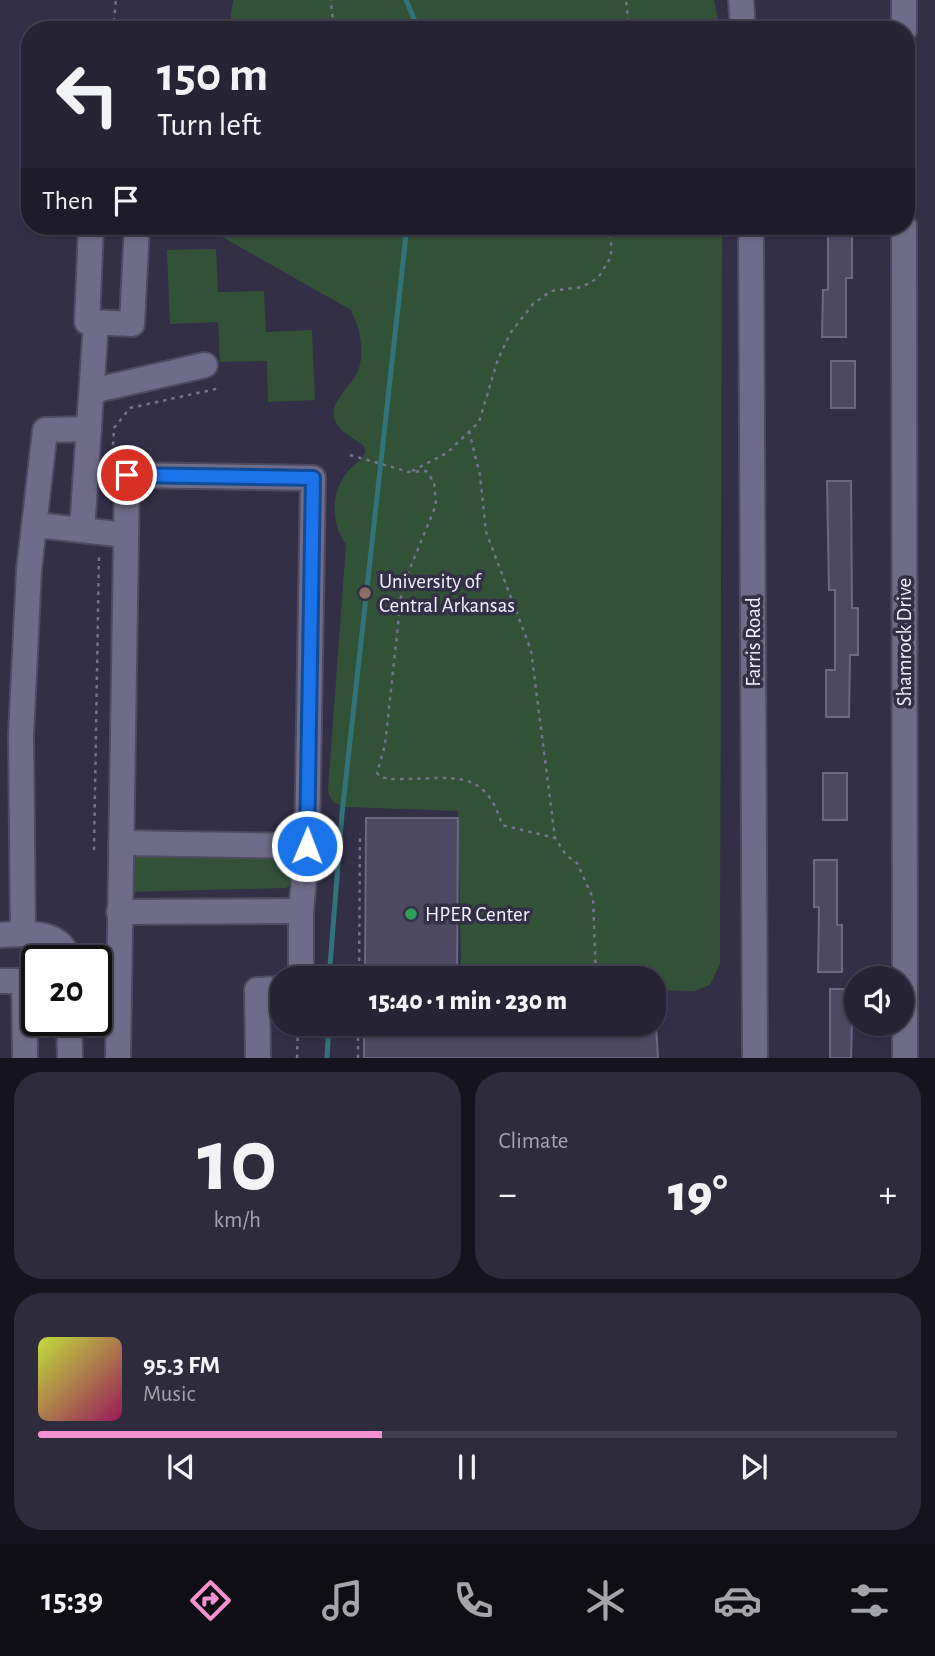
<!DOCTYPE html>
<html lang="en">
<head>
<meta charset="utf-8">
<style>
  :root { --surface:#262335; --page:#2e2b3d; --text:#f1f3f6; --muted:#a4a4ad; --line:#424050; --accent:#f591d2 }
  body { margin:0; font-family:"Alegreya Sans",sans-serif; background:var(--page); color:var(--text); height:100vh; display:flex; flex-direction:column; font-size:26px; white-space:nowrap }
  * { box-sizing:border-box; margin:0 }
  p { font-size:23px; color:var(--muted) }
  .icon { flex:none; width:38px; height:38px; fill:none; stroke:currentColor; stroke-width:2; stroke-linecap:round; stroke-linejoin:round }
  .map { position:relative; height:1058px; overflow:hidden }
  .panel { display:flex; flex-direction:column; gap:14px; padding:14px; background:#15131d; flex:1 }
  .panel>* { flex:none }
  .guide { position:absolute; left:21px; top:21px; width:894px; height:214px; border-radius:28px; box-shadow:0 2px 5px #0004,0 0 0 2px var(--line); background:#262335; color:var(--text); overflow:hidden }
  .fabs { position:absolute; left:844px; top:966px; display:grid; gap:14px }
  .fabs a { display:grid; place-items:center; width:70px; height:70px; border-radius:50%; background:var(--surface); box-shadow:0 2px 5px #0004,0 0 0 2px var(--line); font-size:35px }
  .speed { position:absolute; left:21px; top:945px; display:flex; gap:14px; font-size:35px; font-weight:700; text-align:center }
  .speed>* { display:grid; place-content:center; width:91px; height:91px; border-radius:50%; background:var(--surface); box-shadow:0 2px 5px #0004,0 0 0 2px var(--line); line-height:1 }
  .speed .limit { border:4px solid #111; border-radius:10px; background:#fff; color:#111 }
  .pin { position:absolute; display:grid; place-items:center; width:60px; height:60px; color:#fff; margin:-30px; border:4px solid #fff; border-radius:50%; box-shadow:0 2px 7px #0007 }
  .me { position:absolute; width:77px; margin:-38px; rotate:1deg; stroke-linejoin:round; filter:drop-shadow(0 0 5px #0008) }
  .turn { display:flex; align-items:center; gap:24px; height:147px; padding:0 21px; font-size:32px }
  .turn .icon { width:91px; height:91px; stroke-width:2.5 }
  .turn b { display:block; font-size:49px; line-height:60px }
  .then { display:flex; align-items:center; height:66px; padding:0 21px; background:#0003; gap:14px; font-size:26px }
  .big { font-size:52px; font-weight:800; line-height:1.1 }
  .panel .card { flex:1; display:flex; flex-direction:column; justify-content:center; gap:10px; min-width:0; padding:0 24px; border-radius:28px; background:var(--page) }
  .panel .dial { align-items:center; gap:0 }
  .dial b { font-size:91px; line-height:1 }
  .song { display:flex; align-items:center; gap:21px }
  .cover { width:84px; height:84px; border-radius:10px; background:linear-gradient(135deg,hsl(70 70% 55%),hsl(330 70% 35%)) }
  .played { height:7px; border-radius:4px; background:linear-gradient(90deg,var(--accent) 40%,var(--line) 40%) }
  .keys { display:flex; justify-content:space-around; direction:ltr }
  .heat { display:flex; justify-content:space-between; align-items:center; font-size:38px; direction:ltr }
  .panel .tiles { flex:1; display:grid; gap:14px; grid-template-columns:1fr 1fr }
  .card:last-child { grid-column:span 2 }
  .trip { position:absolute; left:270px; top:966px; width:396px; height:70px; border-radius:28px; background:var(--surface); box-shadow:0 2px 5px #0004,0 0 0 2px var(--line); font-weight:800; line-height:70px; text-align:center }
  .tabs { display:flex; height:112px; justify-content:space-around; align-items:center; background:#0f0e15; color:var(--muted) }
  .tabs .icon { width:49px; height:49px }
  .tabs .on { color:var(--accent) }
  .tabs b { font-size:32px; color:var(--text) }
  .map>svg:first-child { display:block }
  .green { fill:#325238 }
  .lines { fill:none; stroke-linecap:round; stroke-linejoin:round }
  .stream { stroke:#307379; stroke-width:5 }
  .building { fill:#4d4963; stroke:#6c6884; stroke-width:2 }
  .minor-casing { stroke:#4e4a5f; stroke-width:28 }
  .path { stroke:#767488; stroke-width:2.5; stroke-dasharray:3.5 5; stroke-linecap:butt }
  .minor { stroke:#6e6c88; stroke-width:24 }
  .route-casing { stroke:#114b97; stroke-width:18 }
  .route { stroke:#1a73e8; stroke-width:12 }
  .education-dot { fill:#8d6e63; stroke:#322f47; stroke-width:2.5 }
  .leisure-dot { fill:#2e9e5b; stroke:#322f47; stroke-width:2.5 }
  .labels { text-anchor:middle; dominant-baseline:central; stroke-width:7; stroke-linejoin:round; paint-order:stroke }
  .poi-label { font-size:21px; fill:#f1f0fd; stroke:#322f47; text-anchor:start }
  .street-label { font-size:21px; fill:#f1f0fd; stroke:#322f47 }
</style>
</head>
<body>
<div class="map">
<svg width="935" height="1058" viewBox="0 0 935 1058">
  <rect width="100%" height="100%" fill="#322f47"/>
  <g class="green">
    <polygon points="233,0 714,0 720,30 229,30"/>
    <path d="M203 226H722L720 964 710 985 694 991 653 990V978H465L461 971 458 811 347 807C335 805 329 800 328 789L346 544C330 523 330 489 351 468 356 462 362 461 365 452L364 446C356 440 344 434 338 426 322 404 354 387 359 368 365 349 359 327 351 310Z"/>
    <polygon points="216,249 218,292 264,291 266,332 312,330 315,400 268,402 267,361 220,362 218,322 170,324 167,250"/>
    <polygon points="126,857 288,857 291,860 290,884 286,888 127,892"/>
  </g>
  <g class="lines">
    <g class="stream">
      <polyline points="406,0 419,30"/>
      <polyline points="329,978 342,814 407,226"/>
      <polyline points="327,1058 329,1024"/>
    </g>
  </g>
  <g class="building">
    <polygon points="828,231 852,231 852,278 846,278 846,337 822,337 823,290 828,290"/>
    <rect x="831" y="361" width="24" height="47"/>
    <polygon points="827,481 851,481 852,608 858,608 858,655 850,655 849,717 826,717 826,670 835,670 835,590 829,590"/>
    <rect x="823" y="773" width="24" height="47"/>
    <polygon points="366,818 458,818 457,978 365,978"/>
    <polygon points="814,860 837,860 837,925 842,925 842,972 818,972 819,907 814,907"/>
    <polygon points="830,989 853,989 851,1058 830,1058"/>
    <polygon points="364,1024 656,1024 658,1058 364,1058"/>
  </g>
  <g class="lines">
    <g class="minor-casing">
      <g id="minor">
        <polyline points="741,0 743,30"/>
        <polyline points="904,0 904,30"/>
        <polyline points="91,226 87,322 132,324 137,226"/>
        <polyline points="751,226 755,1058"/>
        <polyline points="904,226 905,1058"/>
        <polyline points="92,391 205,365"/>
        <polyline points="36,525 126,535"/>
        <polyline points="82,530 96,322"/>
        <polyline points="121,843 307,846"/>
        <polyline points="119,912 301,911"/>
        <polyline points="23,934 21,735 29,570 45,430 89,429"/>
        <path d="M0 935C24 934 63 928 68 961"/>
        <polyline points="0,981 37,981"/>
        <polyline points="24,981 25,1058"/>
        <polyline points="69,1020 70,1058"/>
        <polyline points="118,1058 127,475 313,478 307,846 301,911 301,978"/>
        <polyline points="258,1058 257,990 282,989"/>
      </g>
    </g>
    <g class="path">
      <polyline points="113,30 116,0"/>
      <polyline points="324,30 333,23 331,0"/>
      <polyline points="624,30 628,19 626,0"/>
      <polyline points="469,431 480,475 486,532 531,650 555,838 566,855 577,863 593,898 596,978"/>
      <path d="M350 455 409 472 426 471 434 482 436 505 402 588 385 745 377 773C383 780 392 779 402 779 453 779 485 767 502 825L555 838"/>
      <polyline points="112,462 114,428 130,408 220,388"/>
      <polyline points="412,471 447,453 479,422 498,359 511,332 533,304 551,291 582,287 598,278 611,257 611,238 606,226"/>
      <polyline points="94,850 99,553"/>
      <polyline points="359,978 360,833"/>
      <polyline points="653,1007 656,1008"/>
      <polyline points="297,1058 298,1024"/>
      <polyline points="358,1058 358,1024"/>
    </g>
    <use href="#minor" class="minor"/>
  </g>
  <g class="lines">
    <g class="route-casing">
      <polyline id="route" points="127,475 313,478 307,846"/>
    </g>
    <use href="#route" class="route"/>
  </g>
  <circle class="education-dot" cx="365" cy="593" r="7"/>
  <circle class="leisure-dot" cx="411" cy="914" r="7"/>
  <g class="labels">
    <g class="poi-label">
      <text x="379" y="581">University of<tspan x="379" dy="24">Central Arkansas</tspan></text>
      <text x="425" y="914">HPER Center</text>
    </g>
    <g class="street-label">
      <text transform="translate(753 642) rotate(-90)">Farris Road</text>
      <text transform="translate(904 642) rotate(-90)">Shamrock Drive</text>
    </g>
  </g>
</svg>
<div class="fabs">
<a><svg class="icon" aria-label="sound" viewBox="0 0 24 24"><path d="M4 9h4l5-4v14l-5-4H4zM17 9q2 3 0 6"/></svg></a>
</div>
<div class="speed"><div class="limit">20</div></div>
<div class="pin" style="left:127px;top:475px;background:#d93025"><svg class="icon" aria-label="arrive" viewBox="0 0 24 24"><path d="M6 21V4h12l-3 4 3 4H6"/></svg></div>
<svg class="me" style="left:307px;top:846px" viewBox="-20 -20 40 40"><circle r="17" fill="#1a73e8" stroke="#fff" stroke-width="3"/><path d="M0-11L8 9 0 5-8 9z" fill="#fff"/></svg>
<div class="trip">15:40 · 1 min · 230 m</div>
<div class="guide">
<div class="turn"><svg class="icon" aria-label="left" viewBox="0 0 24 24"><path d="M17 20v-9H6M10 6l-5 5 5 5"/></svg><div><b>150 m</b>Turn left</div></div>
<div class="then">Then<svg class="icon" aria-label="arrive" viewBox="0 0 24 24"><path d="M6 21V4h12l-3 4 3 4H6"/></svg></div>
</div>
</div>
<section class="panel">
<div class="tiles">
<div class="card dial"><b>10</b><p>km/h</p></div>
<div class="card"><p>Climate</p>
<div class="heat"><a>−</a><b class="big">19°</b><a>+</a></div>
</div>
<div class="card">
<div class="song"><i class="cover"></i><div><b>95.3 FM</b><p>Music</p></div></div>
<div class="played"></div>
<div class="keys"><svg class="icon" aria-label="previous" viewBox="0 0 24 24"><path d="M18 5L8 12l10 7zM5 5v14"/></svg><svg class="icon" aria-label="pause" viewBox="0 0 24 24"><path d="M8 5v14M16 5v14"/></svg><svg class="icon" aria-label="next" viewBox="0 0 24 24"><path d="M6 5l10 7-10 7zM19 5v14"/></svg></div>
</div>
</div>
</section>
<nav class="tabs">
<b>15:39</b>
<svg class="icon on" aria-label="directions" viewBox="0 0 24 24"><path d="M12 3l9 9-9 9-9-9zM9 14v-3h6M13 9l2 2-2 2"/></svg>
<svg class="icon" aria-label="music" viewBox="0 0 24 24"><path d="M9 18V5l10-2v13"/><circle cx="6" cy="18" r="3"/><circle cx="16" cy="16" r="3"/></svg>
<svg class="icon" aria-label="phone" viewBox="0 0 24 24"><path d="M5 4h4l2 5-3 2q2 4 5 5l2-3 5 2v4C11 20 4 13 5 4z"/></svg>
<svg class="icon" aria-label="climate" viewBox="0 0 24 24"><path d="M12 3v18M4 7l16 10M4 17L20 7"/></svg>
<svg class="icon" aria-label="car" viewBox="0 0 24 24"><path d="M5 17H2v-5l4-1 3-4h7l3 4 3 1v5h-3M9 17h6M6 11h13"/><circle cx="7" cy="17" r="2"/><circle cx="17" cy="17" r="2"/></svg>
<svg class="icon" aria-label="filters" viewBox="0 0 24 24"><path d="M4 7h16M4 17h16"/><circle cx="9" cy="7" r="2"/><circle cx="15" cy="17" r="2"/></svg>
</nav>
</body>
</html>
